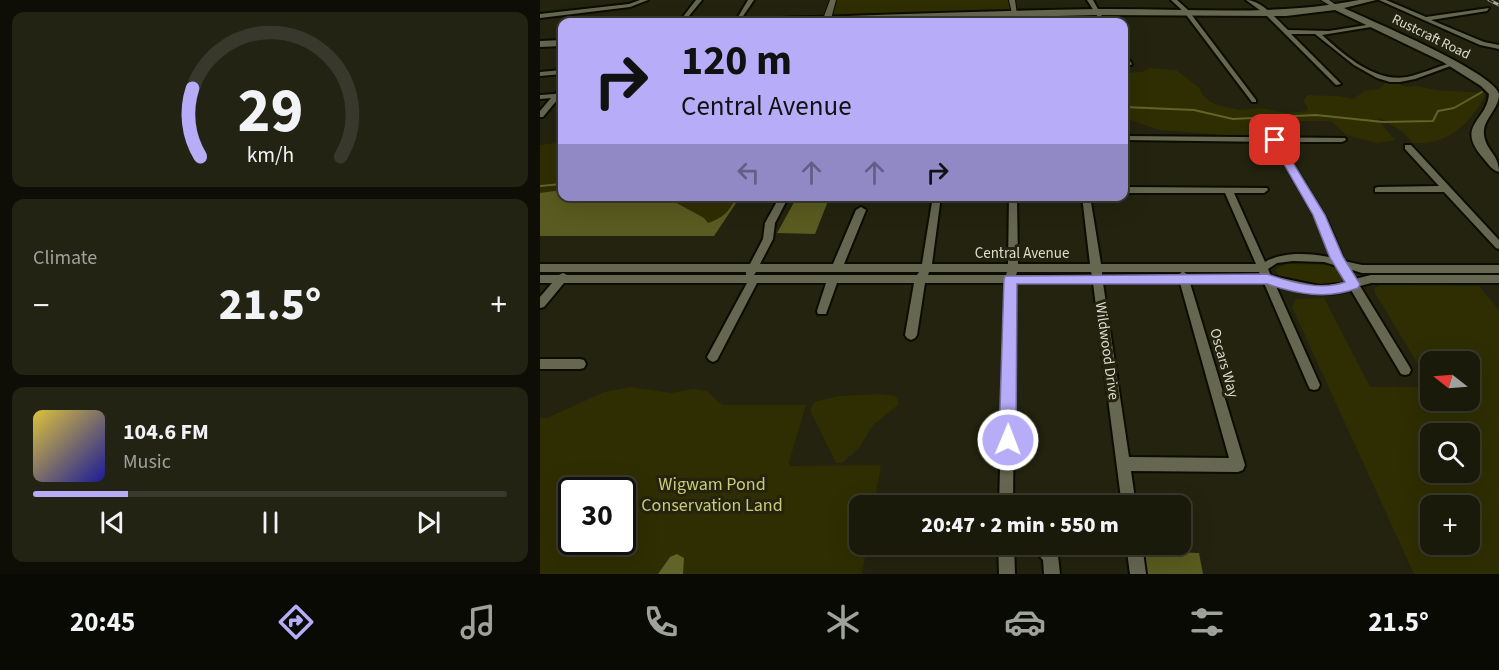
<!DOCTYPE html>
<html lang="en">
<head>
<meta charset="utf-8">
<style>
  :root { --surface:#1a1a0b; --page:#232314; --text:#f1f3f6; --muted:#9fa19d; --line:#38382c; --accent:#b6acf8 }
  body { margin:0; font-family:"Source Sans 3",sans-serif; background:var(--page); color:var(--text); height:100vh; display:flex; flex-direction:column; font-size:22px; white-space:nowrap }
  * { box-sizing:border-box; margin:0 }
  p { font-size:20px; color:var(--muted) }
  .icon { flex:none; width:33px; height:33px; fill:none; stroke:currentColor; stroke-width:2; stroke-linecap:round; stroke-linejoin:round }
  .map { position:relative; flex:1; overflow:hidden }
  .sheet { display:flex; flex-direction:column; gap:12px; padding:12px; background:#0e0e06; width:540px }
  .sheet>* { flex:none }
  .guide { position:absolute; left:18px; top:18px; width:570px; height:183px; border-radius:12px; box-shadow:0 6px 24px #0002,0 0 0 2px var(--line); background:#b6acf8; color:#111; overflow:hidden }
  .needle { width:39px; rotate:287deg }
  .controls { position:absolute; left:880px; top:351px; display:grid; gap:12px }
  .controls a { display:grid; place-items:center; width:60px; height:60px; border-radius:12px; background:var(--surface); box-shadow:0 6px 24px #0002,0 0 0 2px var(--line); font-size:30px }
  .speed { position:absolute; left:18px; top:477px; display:flex; gap:12px; font-size:30px; font-weight:700; text-align:center }
  .speed>* { display:grid; place-content:center; width:78px; height:78px; border-radius:50%; background:var(--surface); box-shadow:0 6px 24px #0002,0 0 0 2px var(--line); line-height:1 }
  .speed .limit { border:3px solid #111; border-radius:9px; background:#fff; color:#111 }
  .pin { position:absolute; display:grid; place-items:center; width:51px; height:51px; color:#fff; margin:-26px; border-radius:12px; box-shadow:0 3px 9px #0006 }
  .me { position:absolute; width:66px; margin:-33px; rotate:1deg; stroke-linejoin:round; filter:drop-shadow(0 0 4px #0008) }
  .turn { display:flex; align-items:center; gap:21px; height:126px; padding:0 24px; font-size:27px }
  .turn .icon { width:78px; height:78px; stroke-width:2.5 }
  .turn b { display:block; font-size:42px; line-height:51px }
  .lanes { display:flex; align-items:center; height:57px; padding:0 24px; background:#0003; justify-content:center; gap:30px; direction:ltr }
  .lanes .off { opacity:.35 }
  .big { font-size:45px; font-weight:800; line-height:1.1 }
  .sheet .widget { flex:1; display:flex; flex-direction:column; justify-content:center; gap:9px; min-width:0; padding:0 21px; border-radius:12px; background:var(--page) }
  .sheet .dial { align-items:center; gap:0 }
  .dial svg { height:156px; overflow:visible; fill:none; stroke:var(--line); stroke-width:7; stroke-linecap:round; text-anchor:middle }
  .dial text { fill:var(--text); stroke:none }
  .song { display:flex; align-items:center; gap:18px }
  .cover { width:72px; height:72px; border-radius:9px; background:linear-gradient(135deg,hsl(50 70% 55%),hsl(240 70% 35%)) }
  .played { height:6px; border-radius:3px; background:linear-gradient(90deg,var(--accent) 20%,var(--line) 20%) }
  .keys { display:flex; justify-content:space-around; direction:ltr }
  .heat { display:flex; justify-content:space-between; align-items:center; font-size:33px; direction:ltr }
  .trip { position:absolute; left:309px; top:495px; width:342px; height:60px; border-radius:12px; background:var(--surface); box-shadow:0 6px 24px #0002,0 0 0 2px var(--line); font-weight:800; line-height:60px; text-align:center }
  .menu { display:flex; height:96px; justify-content:space-around; align-items:center; background:#0a0a04; color:var(--muted) }
  .menu .icon { width:42px; height:42px }
  .menu .on { color:var(--accent) }
  .menu b { font-size:27px; color:var(--text) }
  main { display:flex; flex:1; min-height:0 }
  .map>svg:first-child { display:block }
  .green { fill:#2f2e02; fill-rule:evenodd }
  .forest { fill:#5a5b20 }
  .water { fill:#626328 }
  .lines { fill:none; stroke-linecap:round; stroke-linejoin:round }
  .stream { stroke:#626328; stroke-width:2 }
  .minor-casing { stroke:#0c0c00; stroke-width:4 }
  .tertiary-casing { stroke:#0c0c00; stroke-width:2 }
  .secondary-casing { stroke:#0c0c00; stroke-width:4 }
  .minor { fill:#666751; fill-rule:evenodd }
  .tertiary { fill:#666751; fill-rule:evenodd }
  .secondary { fill:#666751; fill-rule:evenodd }
  .rail-casing { stroke:#aaab9d; stroke-width:3 }
  .rail { stroke:#23230f; stroke-width:1.5; stroke-dasharray:5; stroke-linecap:butt }
  .route { fill:#b6acf8; stroke:#7670a1; stroke-width:1.5 }
  .labels { text-anchor:middle; dominant-baseline:central; stroke-width:6; stroke-linejoin:round; paint-order:stroke }
  .far-street-label { font-size:14px; fill:#dcddd1; stroke:#23230f }
  .street-label { font-size:15px; fill:#dcddd1; stroke:#23230f }
  .near-park-label { font-size:18px; fill:#cacc75; stroke:#23230f }
</style>
</head>
<body>
<main>
<section class="sheet">
<div class="widget dial"><svg viewBox="0 0 100 80">
<path d="M14 69A42 42 0 1 1 86 69"/>
<path d="M14 69A42 42 0 0 1 10 34" stroke="#b6acf8"/>
<text x="50" y="56" font-size="32" font-weight="700">29</text>
<text x="50" y="72" font-size="11">km/h</text>
</svg></div>
<div class="widget"><p>Climate</p>
<div class="heat"><a>−</a><b class="big">21.5°</b><a>+</a></div>
</div>
<div class="widget">
<div class="song"><i class="cover"></i><div><b>104.6 FM</b><p>Music</p></div></div>
<div class="played"></div>
<div class="keys"><svg class="icon" aria-label="previous" viewBox="0 0 24 24"><path d="M18 5L8 12l10 7zM5 5v14"/></svg><svg class="icon" aria-label="pause" viewBox="0 0 24 24"><path d="M8 5v14M16 5v14"/></svg><svg class="icon" aria-label="next" viewBox="0 0 24 24"><path d="M6 5l10 7-10 7zM19 5v14"/></svg></div>
</div>
</section>
<div class="map">
<svg width="959" height="574" viewBox="0 0 959 574">
  <rect width="100%" height="100%" fill="#23230f"/>
  <g class="green">
    <polygon points="296,0 469,0 472,12 293,17"/>
    <path d="M610 68 636 70 660 88 662 94 669 101 677 105 699 110 722 108 746 113 767 111 768 108 763 101 768 95 797 96 813 99 825 91 839 89 845 83 854 82 866 87 877 86 896 90 944 93 945 96C930 124 907 146 873 143L863 132 840 118 838 120 855 140 837 143 806 135 791 121H754L752 132 746 136 683 135 620 130 584 118V73L601 72Z"/>
    <path d="M22 142V196L196 197C190 211 182 218 168 223L0 211V145Z"/>
    <path d="M747 264 791 265 797 269 803 279 801 282C780 288 760 282 739 278L736 269Z"/>
    <path d="M840 285 939 286 959 310V574H874L752 307 756 299 784 298 830 387H891V400H930V362H891V386L835 293V288ZM891 434H930V472H891ZM891 506H930V544H891Z"/>
    <path d="M91 387 131 393 154 389 167 391 182 405H266L249 462 250 466 341 465 334 505 320 506V544L327 545 322 574H0V418H7L64 392ZM32 490H82V542H32Z"/>
    <polygon points="340,394 356,396 359,404 333,425 319,448 302,463 296,463 270,410 274,402 299,396"/>
  </g>
  <g class="forest">
    <path d="M22 190V196H89L133 201 164 218 168 223C183 218 190 211 196 197H200L174 236H0V193Z"/>
    <polygon points="257,197 258,196 327,197 288,201 275,234 237,233"/>
    <polygon points="602,551 659,553 663,574 605,574"/>
  </g>
  <polygon class="water" points="137,554 144,558 143,574 118,574 130,557"/>
  <g class="lines">
    <g class="stream">
      <polyline points="584,107 654,110 693,119 776,115 843,122 893,121 898,111 914,108 942,92"/>
      <polyline points="0,186 22,184"/>
    </g>
    <g class="minor-casing">
      <g id="minor">
        <polygon points="100,0 108,0 90,7 0,18 0,14 89,4"/>
        <polygon points="156,0 162,0 144,22 139,22"/>
        <polygon points="208,0 214,0 199,22 195,22"/>
        <polygon points="547,0 553,0 565,22 561,22"/>
        <polygon points="631,0 637,0 648,10 716,100 716,102 712,102 644,12"/>
        <path d="M706 0C722 0 737 20 748 30L789 31 833 24 834 25 831 27 782 35C803 54 835 83 867 77 882 74 896 67 911 63L916 64 875 79 860 82H850L837 78 814 65 775 34H751L801 84 796 85 725 14Z"/>
        <polygon points="839,0 846,0 886,17 949,8 947,11 891,20 944,42 959,45 959,49 940,45"/>
        <polygon points="584,54 586,55 592,64 591,65 586,64 584,60"/>
        <polygon points="22,70 22,74 0,76 0,72"/>
        <polygon points="22,88 22,94 3,117 0,117 0,111 11,98 0,99 0,95 15,94"/>
        <path d="M584 136 805 138 806 140 802 142H740L787 220 804 261 822 265H959V273H822L809 269 815 279 831 275H959V283H831L820 286 869 366 871 370 869 374 865 375 861 374 811 290C784 298 761 291 735 284L780 385 778 389 774 390 770 389 768 385 724 283H650L705 465 703 470 698 472 591 471 596 506H582L553 283H475L473 506H459L465 283H385L377 335 375 338 371 340 367 338 365 335 374 283H297L287 311 286 314H278L277 311 286 283H217L177 360 173 362 169 360 167 357 207 283H24L4 307 0 308V297L12 283H0V275H19L23 273 27 275H206V272H0V264H210L223 239 225 223 240 196H249L235 223 233 239 220 264H293L316 210 321 207 326 210 304 264H382L393 196H401L392 264H468L469 196H477L478 264H550L542 196H550L561 264H716L685 193H584V187L727 188 728 190 724 193H694L725 262C743 251 773 253 793 258L777 220 732 142 584 140ZM753 261 784 262 797 266 807 283 780 286 731 276 728 269 737 263ZM216 272H379L377 275H214ZM389 272H467L466 275H388ZM477 272H551L552 275H476ZM562 272H642L638 275H562ZM644 272H719L720 275H648ZM563 283H640L689 458 589 457Z"/>
        <polygon points="865,145 871,145 959,240 959,249 956,248 904,192 835,192 835,188 838,187 899,186 865,149"/>
        <polygon points="0,359 40,359 44,360 46,364 44,368 40,369 0,369"/>
        <polygon points="458,544 474,544 475,574 459,574"/>
        <polygon points="491,544 509,544 515,551 518,556 520,574 504,574 503,560 493,549"/>
        <polygon points="586,544 602,544 606,574 590,574"/>
      </g>
    </g>
    <g class="tertiary-casing">
      <g id="tertiary">
        <polygon points="290,0 296,0 291,19 287,21 283,19"/>
        <polygon points="469,0 475,0 477,15 472,14"/>
        <polygon points="781,0 789,0 799,7 794,8"/>
      </g>
    </g>
    <g class="secondary-casing">
      <g id="secondary">
        <path d="M819 0H836L804 8C829 20 954 72 959 94 959 110 942 119 944 135 946 151 959 154 959 172 952 170 949 165 944 159 914 125 947 122 949 94L941 86 903 62 795 10 746 16 557 15 277 22H199L203 19C321 16 439 11 557 9 645 8 733 17 819 0Z"/>
        <polygon points="22,40 22,46 0,47 0,41"/>
      </g>
    </g>
    <use href="#minor" class="minor"/>
    <use href="#tertiary" class="tertiary"/>
    <use href="#secondary" class="secondary"/>
    <g class="rail-casing">
      <polyline id="rail" points="949,0 959,5"/>
    </g>
    <use href="#rail" class="rail"/>
  </g>
  <path class="route" d="M731 138H738L785 215 803 257 820 284 818 288C787 300 757 294 727 284H477L476 440 474 446 468 448 461 446 459 440 464 279 465 276 727 274C751 282 780 291 805 282L790 258 773 215 730 140Z"/>
  <g class="labels">
    <g class="far-street-label">
      <text transform="translate(891 37) rotate(26)">Rustcraft Road</text>
    </g>
    <g class="street-label">
      <text x="482" y="253">Central Avenue</text>
      <text transform="translate(567 351) rotate(82)">Wildwood Drive</text>
      <text transform="translate(684 363) rotate(74)">Oscars Way</text>
    </g>
    <g class="near-park-label">
      <text x="172" y="484">Wigwam Pond<tspan x="172" dy="21">Conservation Land</tspan></text>
    </g>
  </g>
</svg>
<div class="controls">
<a><svg class="needle" viewBox="-14 -14 28 28"><path d="M0-13l5 13h-10z" fill="#e53935"/><path d="M0 13l5-13h-10z" fill="#9fa19d"/></svg></a>
<a><svg class="icon" aria-label="search" viewBox="0 0 24 24"><circle cx="10" cy="10" r="6"/><path d="M15 15l6 6"/></svg></a>
<a>+</a>
</div>
<div class="speed"><div class="limit">30</div></div>
<div class="pin" style="left:735px;top:140px;background:#d93025"><svg class="icon" aria-label="arrive" viewBox="0 0 24 24"><path d="M6 21V4h12l-3 4 3 4H6"/></svg></div>
<svg class="me" style="left:468px;top:440px" viewBox="-20 -20 40 40"><circle r="17" fill="#b6acf8" stroke="#fff" stroke-width="3"/><path d="M0-11L8 9 0 5-8 9z" fill="#fff"/></svg>
<div class="trip">20:47 · 2 min · 550 m</div>
<div class="guide">
<div class="turn"><svg class="icon" aria-label="right" viewBox="0 0 24 24"><path d="M7 20v-9h11M14 6l5 5-5 5"/></svg><div><b>120 m</b>Central Avenue</div></div>
<div class="lanes"><svg class="icon off" aria-label="left" viewBox="0 0 24 24"><path d="M17 20v-9H6M10 6l-5 5 5 5"/></svg><svg class="icon off" aria-label="ahead" viewBox="0 0 24 24"><path d="M12 20V5M6 11l6-6 6 6"/></svg><svg class="icon off" aria-label="ahead" viewBox="0 0 24 24"><path d="M12 20V5M6 11l6-6 6 6"/></svg><svg class="icon" aria-label="right" viewBox="0 0 24 24"><path d="M7 20v-9h11M14 6l5 5-5 5"/></svg></div>
</div>
</div>
</main>
<nav class="menu">
<b>20:45</b>
<svg class="icon on" aria-label="directions" viewBox="0 0 24 24"><path d="M12 3l9 9-9 9-9-9zM9 14v-3h6M13 9l2 2-2 2"/></svg>
<svg class="icon" aria-label="music" viewBox="0 0 24 24"><path d="M9 18V5l10-2v13"/><circle cx="6" cy="18" r="3"/><circle cx="16" cy="16" r="3"/></svg>
<svg class="icon" aria-label="phone" viewBox="0 0 24 24"><path d="M5 4h4l2 5-3 2q2 4 5 5l2-3 5 2v4C11 20 4 13 5 4z"/></svg>
<svg class="icon" aria-label="climate" viewBox="0 0 24 24"><path d="M12 3v18M4 7l16 10M4 17L20 7"/></svg>
<svg class="icon" aria-label="car" viewBox="0 0 24 24"><path d="M5 17H2v-5l4-1 3-4h7l3 4 3 1v5h-3M9 17h6M6 11h13"/><circle cx="7" cy="17" r="2"/><circle cx="17" cy="17" r="2"/></svg>
<svg class="icon" aria-label="filters" viewBox="0 0 24 24"><path d="M4 7h16M4 17h16"/><circle cx="9" cy="7" r="2"/><circle cx="15" cy="17" r="2"/></svg>
<b>21.5°</b>
</nav>
</body>
</html>
